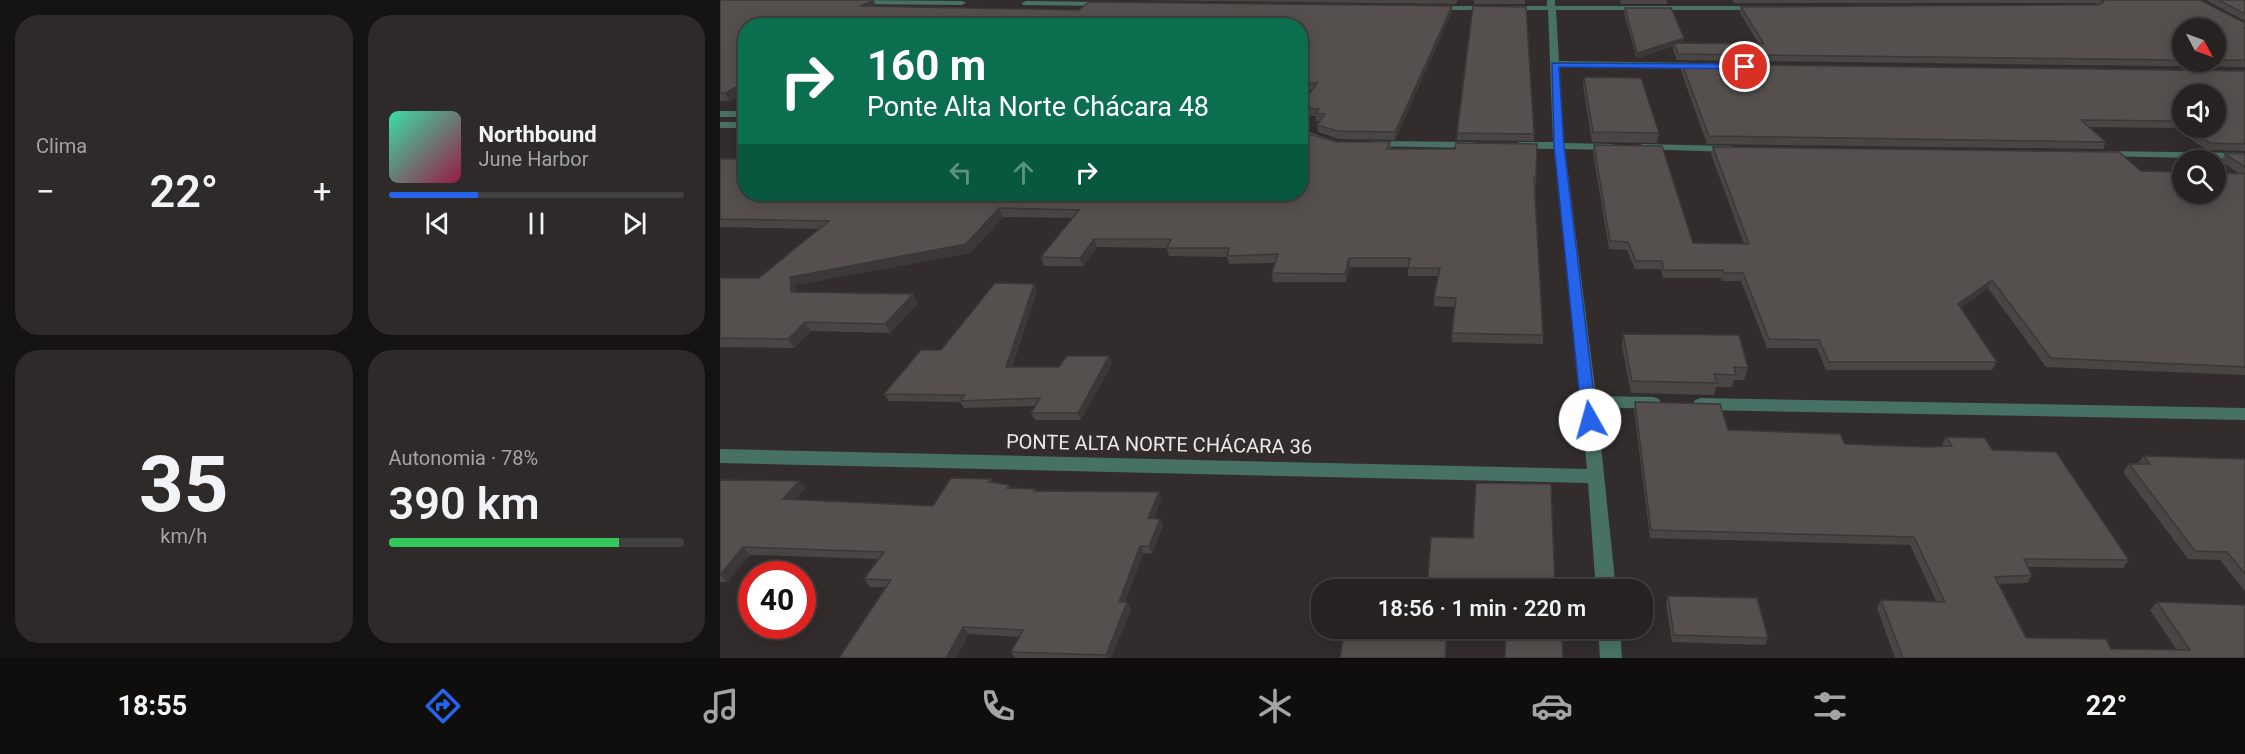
<!DOCTYPE html>
<html lang="pt">
<head>
<meta charset="utf-8">
<style>
  :root { --surface:#262221; --page:#2e2a2a; --text:#f1f3f6; --muted:#a4a4a5; --line:#423f3f; --accent:#2563eb }
  body { margin:0; font-family:Roboto,sans-serif; background:var(--page); color:var(--text); height:100vh; display:flex; flex-direction:column; font-size:22px; white-space:nowrap }
  * { box-sizing:border-box; margin:0 }
  p { font-size:20px; color:var(--muted) }
  .icon { flex:none; width:33px; height:33px; fill:none; stroke:currentColor; stroke-width:2; stroke-linecap:round; stroke-linejoin:round }
  .map { position:relative; flex:1; overflow:hidden }
  .sheet { display:flex; flex-direction:column; gap:15px; padding:15px; background:#151312; width:720px }
  .sheet>* { flex:none }
  .banner { position:absolute; left:18px; top:18px; width:570px; height:183px; border-radius:24px; box-shadow:0 3px 15px #0003,0 0 0 2px var(--line); background:#0b6e4f; color:#fff; overflow:hidden }
  .needle { width:39px; rotate:131deg }
  .fabs { position:absolute; left:1452px; top:18px; display:grid; gap:12px }
  .fabs a { display:grid; place-items:center; width:54px; height:54px; border-radius:50%; background:var(--surface); box-shadow:0 3px 15px #0003,0 0 0 2px var(--line); font-size:30px }
  .speed { position:absolute; left:18px; top:561px; display:flex; gap:12px; font-size:30px; font-weight:700; text-align:center }
  .speed>* { display:grid; place-content:center; width:78px; height:78px; border-radius:50%; background:var(--surface); box-shadow:0 3px 15px #0003,0 0 0 2px var(--line); line-height:1 }
  .speed .limit { border:9px solid #d22; background:#fff; color:#111 }
  .pin { position:absolute; display:grid; place-items:center; width:51px; height:51px; color:#fff; margin:-26px; border:3px solid #fff; border-radius:50%; box-shadow:0 2px 6px #0007 }
  .me { position:absolute; width:66px; margin:-33px; rotate:353deg; stroke-linejoin:round; filter:drop-shadow(0 0 4px #0008) }
  .turn { display:flex; align-items:center; gap:21px; height:126px; padding:0 30px; font-size:27px }
  .turn .icon { width:78px; height:78px; stroke-width:2.5 }
  .turn b { display:block; font-size:42px; line-height:51px }
  .lanes { display:flex; align-items:center; height:57px; padding:0 30px; background:#0003; justify-content:center; gap:30px; direction:ltr }
  .lanes .off { opacity:.35 }
  .big { font-size:45px; font-weight:600; line-height:1.1 }
  .sheet .card { flex:1; display:flex; flex-direction:column; justify-content:center; gap:9px; min-width:0; padding:0 21px; border-radius:24px; background:var(--page) }
  .sheet .dial { align-items:center; gap:0 }
  .dial b { font-size:78px; line-height:1 }
  .song { display:flex; align-items:center; gap:18px }
  .cover { width:72px; height:72px; border-radius:9px; background:linear-gradient(135deg,hsl(160 70% 55%),hsl(340 70% 35%)) }
  .played { height:6px; border-radius:3px; background:linear-gradient(90deg,var(--accent) 30%,var(--line) 30%) }
  .keys { display:flex; justify-content:space-around; direction:ltr }
  .heat { display:flex; justify-content:space-between; align-items:center; font-size:33px; direction:ltr }
  .charge { height:9px; border-radius:4px; background:linear-gradient(90deg,#34c759 78%,var(--line) 0) }
  .sheet .tiles { flex:1; display:grid; gap:15px; grid-template-columns:repeat(2,1fr) }
  .trip { position:absolute; left:591px; top:579px; width:342px; height:60px; border-radius:24px; background:var(--surface); box-shadow:0 3px 15px #0003,0 0 0 2px var(--line); font-weight:600; line-height:60px; text-align:center }
  .tab-bar { display:flex; height:96px; justify-content:space-around; align-items:center; background:#0f0e0d; color:var(--muted) }
  .tab-bar .icon { width:42px; height:42px }
  .tab-bar .active { color:var(--accent) }
  .tab-bar b { font-size:27px; color:var(--text) }
  main { display:flex; flex:1; min-height:0 }
  .map>svg:first-child { display:block }
  .lines { fill:none; stroke-linecap:round; stroke-linejoin:round }
  .minor { fill:#487166; fill-rule:evenodd }
  .wall { fill:#494543; fill-rule:evenodd }
  .shaded-wall { fill:#3c3837 }
  .building { fill:#55504e; stroke:#3c3837; stroke-width:1.5 }
  .route { fill:#2563eb; stroke:#184099; stroke-width:1.5 }
  .labels { text-anchor:middle; dominant-baseline:central; stroke-width:6; stroke-linejoin:round; paint-order:stroke }
  .street-label { font-size:20px; fill:#ece9e8; stroke:#322d2c }
</style>
</head>
<body>
<main>
<section class="sheet">
<div class="tiles">
<div class="card"><p>Clima</p>
<div class="heat"><a>−</a><b class="big">22°</b><a>+</a></div>
</div>
<div class="card">
<div class="song"><i class="cover"></i><div><b>Northbound</b><p>June Harbor</p></div></div>
<div class="played"></div>
<div class="keys"><svg class="icon" aria-label="previous" viewBox="0 0 24 24"><path d="M18 5L8 12l10 7zM5 5v14"/></svg><svg class="icon" aria-label="pause" viewBox="0 0 24 24"><path d="M8 5v14M16 5v14"/></svg><svg class="icon" aria-label="next" viewBox="0 0 24 24"><path d="M6 5l10 7-10 7zM19 5v14"/></svg></div>
</div>
<div class="card dial"><b>35</b><p>km/h</p></div>
<div class="card"><p>Autonomia · 78%</p><b class="big">390 km</b><div class="charge"></div></div>
</div>
</section>
<div class="map">
<svg width="1525" height="658" viewBox="0 0 1525 658">
  <rect width="100%" height="100%" fill="#322d2c"/>
  <g class="lines">
    <g class="minor">
      <polygon points="133,0 242,1 246,3 242,5 134,4 130,2"/>
      <polygon points="827,0 835,0 835,6 1039,6 1043,8 1039,10 836,10 839,61 982,63 987,66 982,69 839,67 844,143 892,144 898,147 892,150 845,149 876,396 933,397 939,399 941,403 939,407 933,409 877,407 896,590 876,590 868,483 0,463 0,449 867,469 834,149 799,148 794,145 799,142 833,142 828,10 712,10 708,8 712,6 827,6"/>
      <polygon points="306,1 385,2 389,4 385,6 303,5 302,3"/>
      <rect x="0" y="111" width="26" height="6"/>
      <rect x="0" y="122" width="26" height="6"/>
      <polygon points="580,129 611,140 612,142 607,145 580,136"/>
      <polygon points="652,141 754,142 759,145 754,148 648,146 647,144"/>
      <polygon points="922,144 1012,146 1018,149 1012,152 918,149 916,147"/>
      <polygon points="1381,151 1525,153 1525,159 1377,156 1375,154"/>
      <polygon points="981,398 1525,408 1525,420 981,410 975,408 973,404 975,400"/>
      <polygon points="878,628 900,628 902,658 880,658"/>
    </g>
  </g>
  <g class="wall">
    <polygon points="0,0 156,7 359,10 732,12 675,140 619,139 598,132 597,125 600,121 596,121 596,116 580,115 580,106 592,90 580,90 580,26 26,26 26,92 24,92 9,101 0,101"/>
    <polygon points="414,0 738,0 736,4"/>
    <rect x="754" y="0" width="51" height="4"/>
    <polygon points="900,0 947,0 947,4 901,4"/>
    <path d="M1012 0H1480L1525 23V67L957 60 953 50V46L917 59 904 13 905 8 964 38 963 43H962L1039 44 1020 13 1021 7 1378 5 1375 3H1014ZM1462 28H1496V62H1462Z"/>
    <polygon points="1486,0 1525,0 1525,21"/>
    <path d="M962 64 1525 71V151L1486 150 1455 128 1369 127 1386 142 1383 149 987 144 961 71ZM1462 94 1496 128H1462Z"/>
    <polygon points="864,77 939,133 937,143 872,142 863,86"/>
    <polygon points="737,133 814,134 814,141 737,140"/>
    <polygon points="617,142 670,142 671,149 735,149 817,144 816,186 815,186 823,335 823,344 732,342 732,333 735,307 714,306 714,297 718,276 688,276 688,267 630,267 626,282 553,282 552,273 555,263 509,264 507,257 449,256 447,248 377,247 363,266 324,266 321,257 353,218 283,217 250,253 75,285 76,292 193,294 198,303 170,333 91,331 74,348 0,347 0,278 39,278 99,229 0,227 0,159 26,194 580,194"/>
    <polygon points="874,145 973,243 1024,244 991,154 993,147 1421,171 1518,173 1501,161 1505,154 1525,154 1525,375 1326,367 1268,288 1240,308 1277,362 1272,370 1106,370 1097,348 1047,348 1021,281 1002,281 1001,278 943,278 941,269 915,269 907,250 889,249 873,153"/>
    <polygon points="314,284 317,291 292,367 339,367 389,356 392,363 361,420 315,420 311,413 315,406 244,408 240,402 169,401 164,394 221,350"/>
    <polygon points="903,334 1028,368 1024,380 1014,380 1012,387 996,387 994,395 911,393 902,346"/>
    <polygon points="915,402 1008,430 1125,444 1208,447 1223,446 1222,445 1226,437 1272,450 1409,560 1403,568 1308,567 1312,575 1307,583 1279,584 1306,638 1391,649 1457,650 1430,610 1437,602 1525,658 1175,658 1157,608 1161,600 1216,601 1190,545 930,538 914,410"/>
    <polygon points="1424,456 1525,459 1525,591 1500,560 1468,559 1403,472 1409,464 1418,463"/>
    <polygon points="271,479 273,482 289,485 291,488 315,489 316,491 439,492 441,500 434,518 440,519 443,526 432,554 423,553 405,602 407,602 411,609 391,658 295,658 291,652 299,637 249,634 235,658 119,658 166,587 150,587 144,579 159,559 30,555 7,582 0,582 0,480 79,481 85,488 75,500 213,506"/>
    <polygon points="948,596 1048,638 1045,645 952,642 946,603"/>
  </g>
  <g class="shaded-wall">
    <polygon points="154,0 156,7 141,6"/>
    <polygon points="732,6 732,12 675,140 675,132"/>
    <polygon points="964,38 963,43 955,46 954,43 953,46 917,59 917,53"/>
    <polygon points="20,85 24,92 9,101 5,93"/>
    <polygon points="279,208 283,217 250,253 75,285 77,301 71,292 70,277"/>
    <polygon points="374,239 377,247 363,266 360,258"/>
    <polygon points="629,258 630,267 626,282 625,274"/>
    <polygon points="1272,280 1268,288 1234,312 1238,304"/>
    <polygon points="314,284 317,291 289,374 286,367"/>
    <polygon points="193,294 198,303 170,333 165,324"/>
    <polygon points="85,322 91,331 74,348 68,339"/>
    <polygon points="389,356 392,363 361,420 358,413"/>
    <polygon points="79,481 85,488 69,507 63,499"/>
    <polygon points="439,492 441,500 430,526 428,518"/>
    <polygon points="440,519 443,526 432,554 429,546"/>
    <polygon points="420,546 423,553 402,609 399,602"/>
    <polygon points="23,547 30,555 7,582 0,575"/>
    <polygon points="407,602 411,609 391,658 387,658 386,655"/>
    <polygon points="243,627 249,634 235,658 226,658"/>
    <polygon points="727,628 728,628 726,658 725,658"/>
  </g>
  <g class="building">
    <polygon points="0,0 154,0 141,6 359,10 369,2 732,6 675,132 618,131 597,125 605,114 595,113 599,109 580,107 580,106 597,83 580,83 580,26 26,26 26,85 20,85 5,93 0,93"/>
    <polygon points="1381,0 1480,0 1525,23 1525,28 1524,28 1525,29 1525,60 1496,60 1496,28 1462,28 1462,60 958,54 954,43 1044,44 1021,7 1378,5 1384,2"/>
    <polygon points="1499,0 1525,0 1525,14"/>
    <polygon points="753,6 806,7 814,134 737,133"/>
    <polygon points="905,8 951,8 964,38 917,53"/>
    <polygon points="962,64 1525,71 1525,144 1490,143 1468,128 1496,128 1496,94 1462,94 1462,123 1459,121 1361,120 1386,142 989,136"/>
    <polygon points="864,77 921,78 939,133 873,132"/>
    <polygon points="589,134 617,142 670,142 667,149 735,149 736,143 817,144 816,178 814,178 823,335 732,333 736,298 714,297 720,268 688,268 690,258 629,258 625,274 552,273 558,254 507,256 509,248 447,248 451,239 374,239 360,258 321,257 359,210 279,208 246,244 70,277 71,292 193,294 165,324 85,322 68,339 0,338 0,278 39,278 109,221 0,219 0,159 26,159 26,194 580,194 580,143"/>
    <polygon points="874,145 942,146 973,243 1029,244 993,147 1399,152 1421,171 1462,172 1462,194 1496,194 1496,173 1525,174 1525,367 1331,358 1272,280 1238,304 1277,362 1109,362 1099,340 1049,339 1023,273 1004,273 1003,270 944,270 942,261 916,261 908,242 890,241"/>
    <polygon points="1505,154 1525,154 1525,167"/>
    <polygon points="275,283 314,284 286,367 339,367 347,356 389,356 358,413 311,413 320,398 240,401 245,395 164,394 201,350 221,350"/>
    <polygon points="903,334 1019,335 1028,368 1014,367 1016,375 994,374 997,383 912,381"/>
    <polygon points="915,402 1000,404 1008,430 1120,434 1125,444 1208,447 1232,446 1226,437 1265,438 1272,450 1336,452 1409,560 1304,559 1312,575 1275,577 1306,638 1386,639 1391,649 1470,650 1437,602 1525,605 1525,658 1183,658 1161,600 1225,602 1194,537 931,530"/>
    <polygon points="1424,456 1525,459 1525,574 1507,552 1475,551 1409,464 1430,464"/>
    <polygon points="231,478 271,479 269,482 289,485 287,488 315,489 314,491 439,492 428,518 440,519 429,546 420,546 399,602 407,602 386,655 291,652 303,630 243,627 226,658 119,658 171,580 144,579 164,552 23,547 0,575 0,480 79,481 63,499 213,506"/>
    <polygon points="756,483 831,484 835,590 707,590 711,537 753,538"/>
    <polygon points="948,596 1037,598 1048,638 954,635"/>
    <polygon points="625,628 727,628 725,658 620,658"/>
    <polygon points="786,628 836,628 837,640 842,641 843,658 785,658"/>
  </g>
  <polygon class="route" points="832,63 1025,64 1030,67 1025,69 839,67 844,146 877,420 875,424 864,424 862,420 834,146"/>
  <g class="labels">
    <g class="street-label">
      <text transform="translate(439 444) rotate(1)">PONTE ALTA NORTE CHÁCARA 36</text>
    </g>
  </g>
</svg>
<div class="fabs">
<a><svg class="needle" viewBox="-14 -14 28 28"><path d="M0-13l5 13h-10z" fill="#e53935"/><path d="M0 13l5-13h-10z" fill="#a4a4a5"/></svg></a>
<a><svg class="icon" aria-label="sound" viewBox="0 0 24 24"><path d="M4 9h4l5-4v14l-5-4H4zM17 9q2 3 0 6"/></svg></a>
<a><svg class="icon" aria-label="search" viewBox="0 0 24 24"><circle cx="10" cy="10" r="6"/><path d="M15 15l6 6"/></svg></a>
</div>
<div class="speed"><div class="limit">40</div></div>
<div class="pin" style="left:1025px;top:67px;background:#d93025"><svg class="icon" aria-label="arrive" viewBox="0 0 24 24"><path d="M6 21V4h12l-3 4 3 4H6"/></svg></div>
<svg class="me" style="left:870px;top:420px" viewBox="-20 -20 40 40"><circle r="19" fill="#fff"/><path d="M0-13L10 11 0 6-10 11z" fill="#2563eb"/></svg>
<div class="trip">18:56 · 1 min · 220 m</div>
<div class="banner">
<div class="turn"><svg class="icon" aria-label="right" viewBox="0 0 24 24"><path d="M7 20v-9h11M14 6l5 5-5 5"/></svg><div><b>160 m</b>Ponte Alta Norte Chácara 48</div></div>
<div class="lanes"><svg class="icon off" aria-label="left" viewBox="0 0 24 24"><path d="M17 20v-9H6M10 6l-5 5 5 5"/></svg><svg class="icon off" aria-label="ahead" viewBox="0 0 24 24"><path d="M12 20V5M6 11l6-6 6 6"/></svg><svg class="icon" aria-label="right" viewBox="0 0 24 24"><path d="M7 20v-9h11M14 6l5 5-5 5"/></svg></div>
</div>
</div>
</main>
<nav class="tab-bar">
<b>18:55</b>
<svg class="icon active" aria-label="directions" viewBox="0 0 24 24"><path d="M12 3l9 9-9 9-9-9zM9 14v-3h6M13 9l2 2-2 2"/></svg>
<svg class="icon" aria-label="music" viewBox="0 0 24 24"><path d="M9 18V5l10-2v13"/><circle cx="6" cy="18" r="3"/><circle cx="16" cy="16" r="3"/></svg>
<svg class="icon" aria-label="phone" viewBox="0 0 24 24"><path d="M5 4h4l2 5-3 2q2 4 5 5l2-3 5 2v4C11 20 4 13 5 4z"/></svg>
<svg class="icon" aria-label="climate" viewBox="0 0 24 24"><path d="M12 3v18M4 7l16 10M4 17L20 7"/></svg>
<svg class="icon" aria-label="car" viewBox="0 0 24 24"><path d="M5 17H2v-5l4-1 3-4h7l3 4 3 1v5h-3M9 17h6M6 11h13"/><circle cx="7" cy="17" r="2"/><circle cx="17" cy="17" r="2"/></svg>
<svg class="icon" aria-label="filters" viewBox="0 0 24 24"><path d="M4 7h16M4 17h16"/><circle cx="9" cy="7" r="2"/><circle cx="15" cy="17" r="2"/></svg>
<b>22°</b>
</nav>
</body>
</html>
